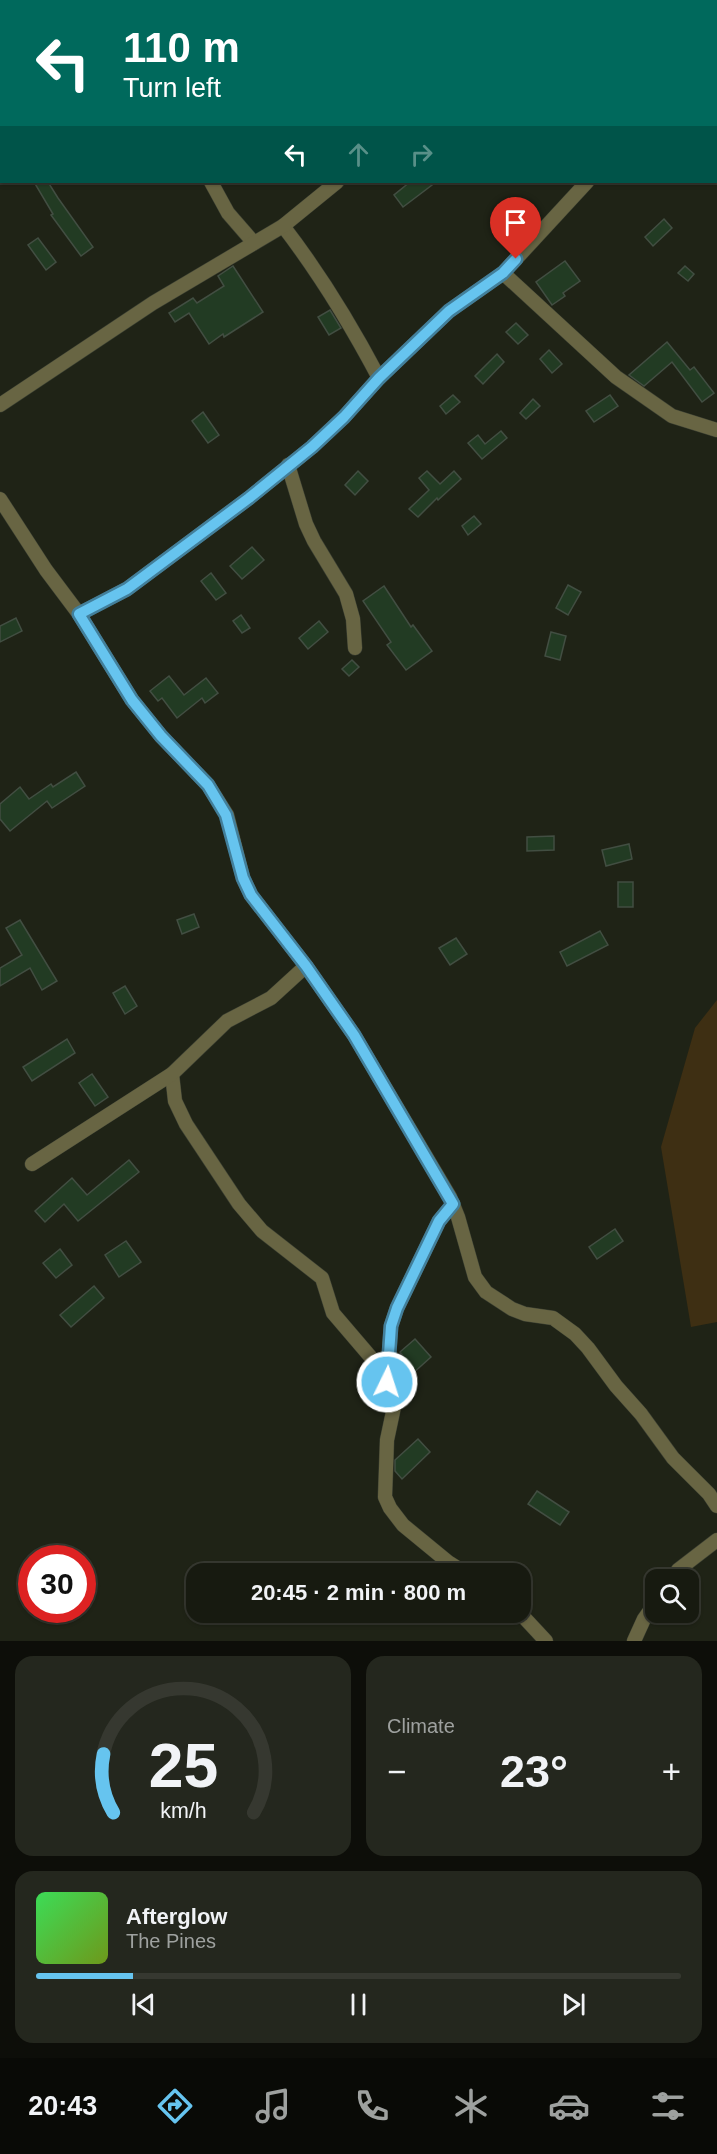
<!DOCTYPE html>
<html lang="en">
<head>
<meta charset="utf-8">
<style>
  :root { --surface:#171a10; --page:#24271e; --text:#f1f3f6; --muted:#9ea19f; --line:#363830; --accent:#66c4ef }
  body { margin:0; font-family:Helvetica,sans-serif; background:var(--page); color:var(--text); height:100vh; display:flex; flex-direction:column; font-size:22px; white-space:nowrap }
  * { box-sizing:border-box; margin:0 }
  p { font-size:20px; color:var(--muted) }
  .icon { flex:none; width:33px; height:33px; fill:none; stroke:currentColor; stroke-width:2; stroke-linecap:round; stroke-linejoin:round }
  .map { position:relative; height:1641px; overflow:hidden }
  .sheet { display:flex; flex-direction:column; gap:15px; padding:15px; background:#0d0e09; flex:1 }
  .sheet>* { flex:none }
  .banner { position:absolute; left:0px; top:0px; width:717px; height:183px; box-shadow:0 2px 4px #0004,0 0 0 2px var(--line); background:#00695c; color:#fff; overflow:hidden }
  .fabs { position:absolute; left:645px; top:1569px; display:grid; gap:12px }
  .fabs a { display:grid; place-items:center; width:54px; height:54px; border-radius:12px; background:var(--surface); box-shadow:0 2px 4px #0004,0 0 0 2px var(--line); font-size:30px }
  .speed { position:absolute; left:18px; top:1545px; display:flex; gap:12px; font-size:30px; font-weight:700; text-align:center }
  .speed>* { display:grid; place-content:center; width:78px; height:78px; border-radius:50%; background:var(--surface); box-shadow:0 2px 4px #0004,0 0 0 2px var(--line); line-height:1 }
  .speed .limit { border:9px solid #d22; background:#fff; color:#111 }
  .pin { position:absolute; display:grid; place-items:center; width:51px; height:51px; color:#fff; margin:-62px -26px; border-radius:50% 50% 50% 0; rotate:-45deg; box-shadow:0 0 6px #0007 }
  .pin .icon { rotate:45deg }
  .me { position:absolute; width:66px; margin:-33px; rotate:4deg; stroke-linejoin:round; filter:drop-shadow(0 0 4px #0008) }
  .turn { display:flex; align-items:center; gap:21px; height:126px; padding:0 24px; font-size:27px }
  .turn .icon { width:78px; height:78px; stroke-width:2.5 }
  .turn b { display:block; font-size:42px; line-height:51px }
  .lanes { display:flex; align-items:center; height:57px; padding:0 24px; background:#0003; justify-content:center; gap:30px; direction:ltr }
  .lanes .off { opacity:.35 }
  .big { font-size:45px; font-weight:700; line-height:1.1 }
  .sheet .card { flex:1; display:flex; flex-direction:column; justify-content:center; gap:9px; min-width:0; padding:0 21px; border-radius:18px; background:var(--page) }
  .sheet .dial { align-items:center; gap:0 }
  .dial svg { height:156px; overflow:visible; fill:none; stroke:var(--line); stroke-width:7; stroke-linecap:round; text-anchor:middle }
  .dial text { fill:var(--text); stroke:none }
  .song { display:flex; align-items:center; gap:18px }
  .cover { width:72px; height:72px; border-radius:9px; background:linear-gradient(135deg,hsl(130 70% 55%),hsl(80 70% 35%)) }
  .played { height:6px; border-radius:3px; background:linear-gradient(90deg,var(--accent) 15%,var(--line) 15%) }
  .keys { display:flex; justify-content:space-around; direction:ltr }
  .heat { display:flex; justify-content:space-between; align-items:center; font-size:33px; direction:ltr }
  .sheet .tiles { flex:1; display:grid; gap:15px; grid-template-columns:1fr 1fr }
  .card:last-child { grid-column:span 2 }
  .trip { position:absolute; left:186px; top:1563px; width:345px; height:60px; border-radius:18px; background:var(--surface); box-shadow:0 2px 4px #0004,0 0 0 2px var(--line); font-weight:700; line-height:60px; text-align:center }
  .menu { display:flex; height:96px; justify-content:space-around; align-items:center; background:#090a06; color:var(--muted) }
  .menu .icon { width:42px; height:42px }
  .menu .current { color:var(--accent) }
  .menu b { font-size:27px; color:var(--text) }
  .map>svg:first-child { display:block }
  .green { fill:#3e2f13 }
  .building { fill:#223b23; stroke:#424e42; stroke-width:1.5 }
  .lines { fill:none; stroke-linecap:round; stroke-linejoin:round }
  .street-casing { stroke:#3c4033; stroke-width:15 }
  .street { stroke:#686543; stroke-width:14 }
  .route-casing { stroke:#427f9b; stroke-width:15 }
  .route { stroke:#66c4ef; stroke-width:10 }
</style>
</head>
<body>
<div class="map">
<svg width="717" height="1641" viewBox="0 0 717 1641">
  <rect width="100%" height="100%" fill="#1f2316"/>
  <polygon class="green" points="717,1000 717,1322 691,1327 661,1147 695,1028"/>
  <g class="building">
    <polygon points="34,182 48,182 58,198 93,247 81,256 51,215 53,214"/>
    <polygon points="410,182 436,182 403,207 394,195"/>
    <polygon points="664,219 672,228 653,246 645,237"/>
    <polygon points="38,238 56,262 46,270 28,245"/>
    <polygon points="565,261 580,281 563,293 565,296 552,305 536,282"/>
    <polygon points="233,266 263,312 224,337 223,334 209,344 189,313 175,322 169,313 193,298 197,303 224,286 218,276"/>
    <polygon points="685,266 694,274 688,281 678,273"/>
    <polygon points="330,310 341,328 329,335 318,317"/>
    <polygon points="516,323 528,335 518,344 506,332"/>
    <polygon points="667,342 690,370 694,367 714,393 702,402 672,362 644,386 629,375"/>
    <polygon points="549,350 562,364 552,373 540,359"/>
    <polygon points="497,354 504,362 483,384 475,376"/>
    <polygon points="453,395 460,402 446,414 440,406"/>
    <polygon points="610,395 618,406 594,422 586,411"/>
    <polygon points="533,399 540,406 526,419 520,413"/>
    <polygon points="203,412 219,435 208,443 192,421"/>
    <polygon points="501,431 507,438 482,459 468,443 478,435 485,444"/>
    <polygon points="358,471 368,481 355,495 345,485"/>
    <polygon points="427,471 440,484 454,471 461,479 438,500 437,498 418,517 409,509 429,490 419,478"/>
    <polygon points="474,516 481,524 468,535 462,526"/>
    <polygon points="252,547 264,560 242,579 230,566"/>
    <polygon points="211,573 226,593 216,600 201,581"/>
    <polygon points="568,585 581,592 568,615 556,608"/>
    <polygon points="384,586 411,627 413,625 432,651 406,670 387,645 391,642 363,601"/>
    <polygon points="241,615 250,628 242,633 233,621"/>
    <polygon points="16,618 22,631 0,642 0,626"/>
    <polygon points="319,621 328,632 308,649 299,638"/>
    <polygon points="551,632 566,636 560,660 545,656"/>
    <polygon points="352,660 359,667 349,676 342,669"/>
    <polygon points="169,676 184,695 206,678 218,693 205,703 202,698 177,718 162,698 158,701 150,691"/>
    <polygon points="76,772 85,786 52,808 47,801 10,831 0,819 0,804 20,787 29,799 51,784 53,787"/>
    <polygon points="554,836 554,850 527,851 527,837"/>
    <polygon points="629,844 632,859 606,866 602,850"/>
    <rect x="618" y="882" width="15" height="25"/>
    <polygon points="194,914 199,927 182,934 177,920"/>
    <polygon points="20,920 57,981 42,990 30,968 0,986 0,968 22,955 6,928"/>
    <polygon points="600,931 608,945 567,966 560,952"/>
    <polygon points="456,938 467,954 450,965 439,948"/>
    <polygon points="125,986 137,1006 125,1014 113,993"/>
    <polygon points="67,1039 75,1053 32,1081 23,1067"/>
    <polygon points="92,1074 108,1097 95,1106 79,1083"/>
    <polygon points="129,1160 139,1172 78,1221 64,1204 45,1222 35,1211 72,1178 87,1195"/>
    <polygon points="615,1229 623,1241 597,1259 589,1247"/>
    <polygon points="126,1241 141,1262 119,1277 105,1255"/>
    <polygon points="60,1249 72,1265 56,1278 43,1263"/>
    <polygon points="94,1286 104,1298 71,1327 60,1315"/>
    <polygon points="415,1339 431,1357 411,1375 402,1365 407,1361 400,1352"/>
    <polygon points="418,1439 430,1452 402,1479 395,1471 395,1460"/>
    <polygon points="537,1491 569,1512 560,1525 528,1504"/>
  </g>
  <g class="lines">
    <g class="street-casing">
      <g id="street">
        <polyline points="97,0 98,2"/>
        <polyline points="376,0 377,2"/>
        <polyline points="72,2 75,0"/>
        <polyline points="581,2 583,0"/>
        <polyline points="716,27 717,26"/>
        <polyline points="0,49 2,48"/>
        <polyline points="211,182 228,213 254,243"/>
        <path d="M283 226C320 274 351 325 379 378"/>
        <polyline points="503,273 616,377 672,416 717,430"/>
        <polyline points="0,405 153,303 283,226 337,182"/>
        <polyline points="288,465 306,524 314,541 346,594 353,619 355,648"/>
        <polyline points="0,499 46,570 79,614 132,700 161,736 208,785 227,815 243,878 251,895 306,966 354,1035 450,1197 458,1217 475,1277 486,1292 512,1309 525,1314 553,1318 575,1334 588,1348 616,1386 641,1414 673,1458 709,1494 717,1506"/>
        <polyline points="79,614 127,589 249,498 312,447 344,417 379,378 449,311 503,273 587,182"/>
        <polyline points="172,1074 175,1101 186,1124 239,1204 262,1231 322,1278 333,1313 380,1368 394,1407 387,1440 385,1497 390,1508 403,1525 448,1562 467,1574"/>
        <polyline points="32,1164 172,1074 227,1021 271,998 306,966"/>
        <polyline points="387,1381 391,1326 397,1308 439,1221 453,1204"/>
        <polyline points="672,1580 678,1570 717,1540"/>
        <polyline points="519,1612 546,1641"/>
        <polyline points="634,1641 644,1619 656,1602"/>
      </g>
    </g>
    <use href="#street" class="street"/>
  </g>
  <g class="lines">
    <g class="route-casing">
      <polyline id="route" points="387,1382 391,1326 397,1308 439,1221 453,1204 354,1035 306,966 251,895 243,878 226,815 208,785 161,736 132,700 79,614 127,589 249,498 312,447 344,417 379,378 449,311 503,273 516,259"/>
    </g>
    <use href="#route" class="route"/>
  </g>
</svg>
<div class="fabs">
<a><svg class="icon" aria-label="search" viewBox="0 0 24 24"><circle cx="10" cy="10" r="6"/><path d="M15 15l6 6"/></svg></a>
</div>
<div class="speed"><div class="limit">30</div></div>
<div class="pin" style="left:516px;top:259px;background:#d93025"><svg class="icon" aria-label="arrive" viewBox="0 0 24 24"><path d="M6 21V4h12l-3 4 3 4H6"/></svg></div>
<svg class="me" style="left:387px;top:1382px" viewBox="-20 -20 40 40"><circle r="17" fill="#66c4ef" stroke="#fff" stroke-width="3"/><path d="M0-11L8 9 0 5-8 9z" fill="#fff"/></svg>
<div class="trip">20:45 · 2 min · 800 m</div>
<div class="banner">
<div class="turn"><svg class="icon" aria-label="left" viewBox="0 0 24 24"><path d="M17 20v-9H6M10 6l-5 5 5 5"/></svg><div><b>110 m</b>Turn left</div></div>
<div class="lanes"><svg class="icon" aria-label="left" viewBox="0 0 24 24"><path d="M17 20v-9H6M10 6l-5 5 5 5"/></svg><svg class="icon off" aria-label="ahead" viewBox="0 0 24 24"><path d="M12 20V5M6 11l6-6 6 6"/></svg><svg class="icon off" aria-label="right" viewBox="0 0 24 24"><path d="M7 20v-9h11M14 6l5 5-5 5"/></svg></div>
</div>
</div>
<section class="sheet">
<div class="tiles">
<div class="card dial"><svg viewBox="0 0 100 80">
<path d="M14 69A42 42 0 1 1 86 69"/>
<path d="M14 69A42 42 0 0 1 9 39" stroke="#66c4ef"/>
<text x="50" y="56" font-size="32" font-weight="700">25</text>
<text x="50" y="72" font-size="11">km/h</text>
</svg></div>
<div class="card"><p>Climate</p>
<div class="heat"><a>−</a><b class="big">23°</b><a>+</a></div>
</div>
<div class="card">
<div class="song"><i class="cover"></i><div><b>Afterglow</b><p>The Pines</p></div></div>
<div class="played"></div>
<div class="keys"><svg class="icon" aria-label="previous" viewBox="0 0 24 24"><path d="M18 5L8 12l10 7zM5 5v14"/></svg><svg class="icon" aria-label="pause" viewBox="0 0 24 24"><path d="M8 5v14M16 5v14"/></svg><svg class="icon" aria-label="next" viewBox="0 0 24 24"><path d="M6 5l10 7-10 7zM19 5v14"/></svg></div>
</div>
</div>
</section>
<nav class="menu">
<b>20:43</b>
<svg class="icon current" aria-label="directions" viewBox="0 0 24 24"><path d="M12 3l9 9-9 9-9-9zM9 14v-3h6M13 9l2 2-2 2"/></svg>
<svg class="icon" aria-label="music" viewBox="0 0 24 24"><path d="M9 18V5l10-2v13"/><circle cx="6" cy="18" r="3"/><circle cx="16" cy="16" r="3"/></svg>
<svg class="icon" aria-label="phone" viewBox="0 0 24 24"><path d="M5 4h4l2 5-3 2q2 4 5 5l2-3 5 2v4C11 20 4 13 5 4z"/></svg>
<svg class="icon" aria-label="climate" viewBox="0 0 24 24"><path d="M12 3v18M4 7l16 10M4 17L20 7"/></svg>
<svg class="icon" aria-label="car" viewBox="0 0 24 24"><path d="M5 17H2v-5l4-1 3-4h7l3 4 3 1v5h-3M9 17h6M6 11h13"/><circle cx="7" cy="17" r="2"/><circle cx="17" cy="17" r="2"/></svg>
<svg class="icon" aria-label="filters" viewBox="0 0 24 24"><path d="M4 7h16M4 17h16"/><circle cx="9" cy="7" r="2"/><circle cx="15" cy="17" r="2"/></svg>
</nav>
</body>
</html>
